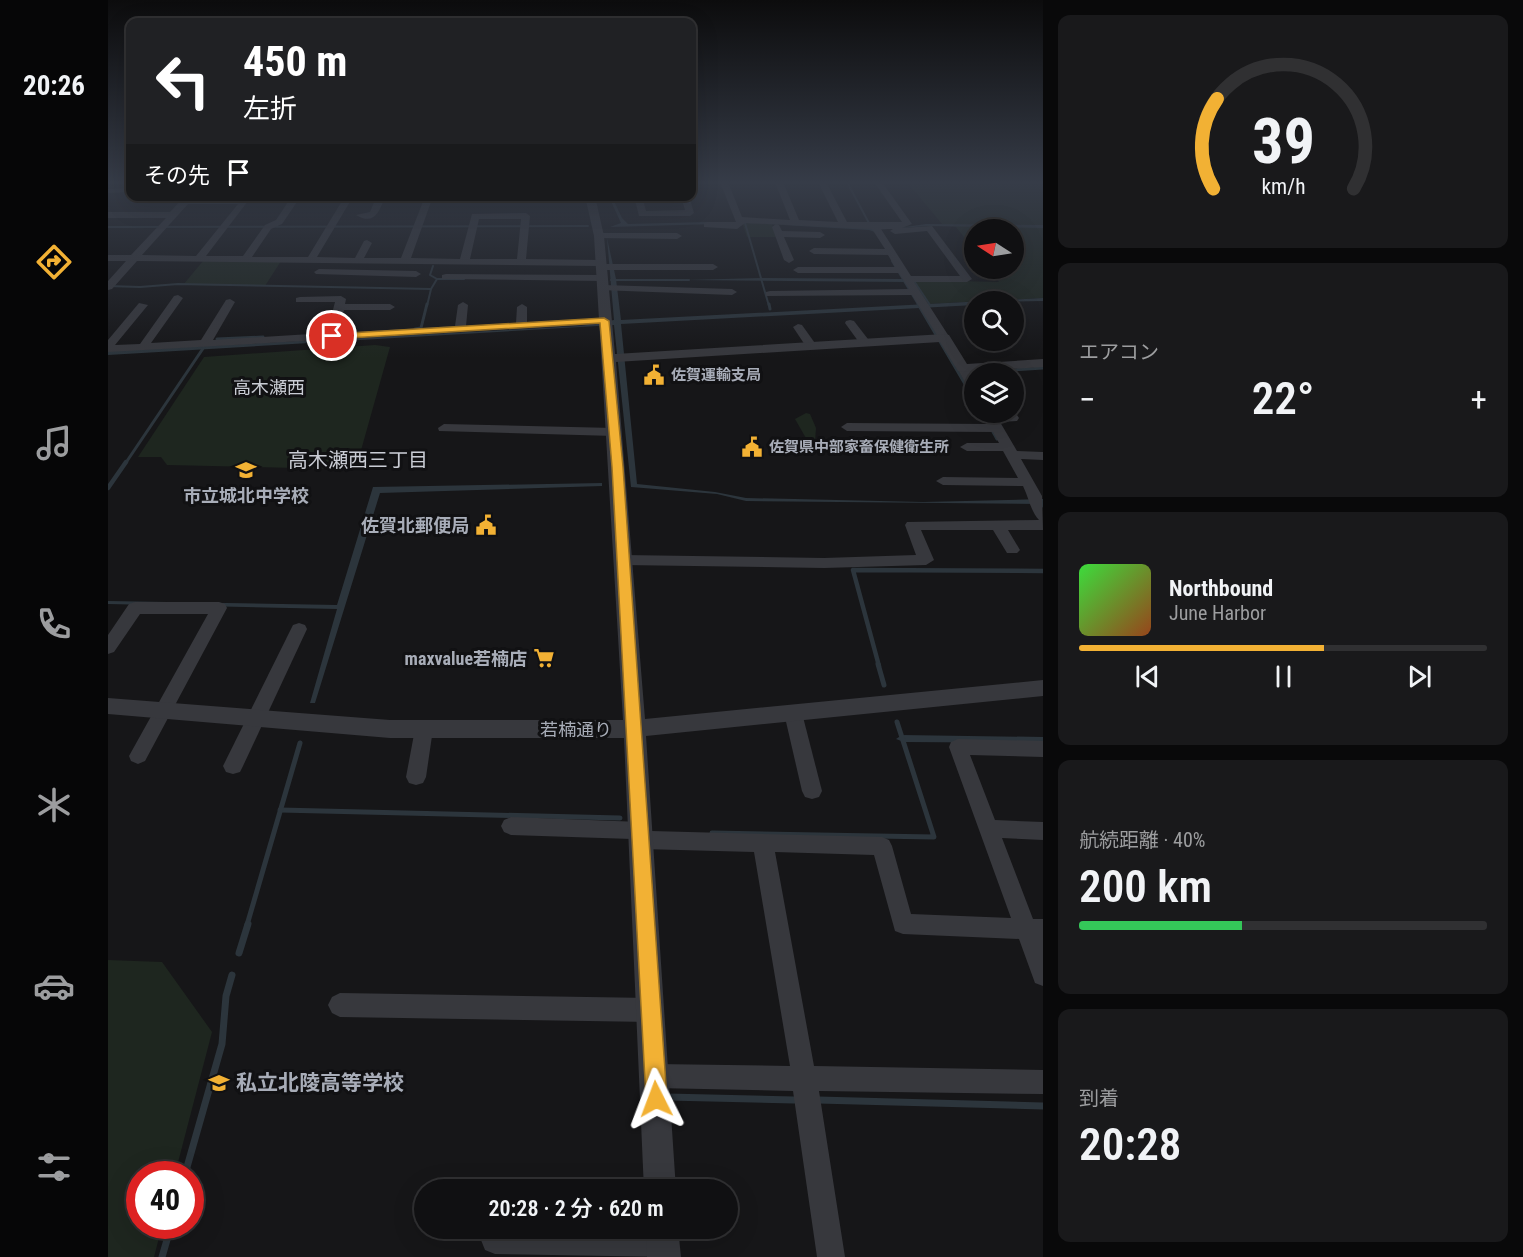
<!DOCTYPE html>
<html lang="ja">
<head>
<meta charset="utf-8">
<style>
  :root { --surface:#101012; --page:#19191b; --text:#f1f3f6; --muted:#9c9d9f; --line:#303032; --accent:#f2b134 }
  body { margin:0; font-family:"Roboto Condensed","Noto Sans JP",sans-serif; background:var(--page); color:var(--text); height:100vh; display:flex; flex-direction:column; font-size:22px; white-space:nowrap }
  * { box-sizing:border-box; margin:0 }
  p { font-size:20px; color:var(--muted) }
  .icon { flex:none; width:33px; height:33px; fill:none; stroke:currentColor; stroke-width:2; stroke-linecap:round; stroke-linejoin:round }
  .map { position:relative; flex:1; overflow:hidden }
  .sheet { display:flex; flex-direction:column; gap:15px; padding:15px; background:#09090a; width:480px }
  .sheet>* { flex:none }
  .hud { position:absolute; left:18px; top:18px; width:570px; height:183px; border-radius:12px; box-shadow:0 6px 24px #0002,0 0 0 2px var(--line); background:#202124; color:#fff; overflow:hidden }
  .needle { width:39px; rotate:282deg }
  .controls { position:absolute; left:856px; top:219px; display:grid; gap:12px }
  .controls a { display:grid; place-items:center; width:60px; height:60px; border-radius:50%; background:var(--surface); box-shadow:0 6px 24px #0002,0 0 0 2px var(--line); font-size:30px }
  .speed { position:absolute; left:18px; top:1161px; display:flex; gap:12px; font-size:30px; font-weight:700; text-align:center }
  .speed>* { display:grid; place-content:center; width:78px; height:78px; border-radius:50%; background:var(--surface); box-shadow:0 6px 24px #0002,0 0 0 2px var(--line); line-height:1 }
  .speed .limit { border:9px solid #d22; background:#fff; color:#111 }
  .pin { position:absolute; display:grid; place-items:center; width:51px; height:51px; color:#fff; margin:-26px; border:3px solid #fff; border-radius:50%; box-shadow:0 2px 6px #0007 }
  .me { position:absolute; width:66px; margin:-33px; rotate:357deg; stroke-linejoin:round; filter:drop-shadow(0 0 4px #0008) }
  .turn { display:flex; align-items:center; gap:21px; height:126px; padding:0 18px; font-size:27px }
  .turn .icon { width:78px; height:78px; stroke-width:2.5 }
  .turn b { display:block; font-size:42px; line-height:51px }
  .then { display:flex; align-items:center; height:57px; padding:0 18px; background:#0003; gap:12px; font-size:22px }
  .big { font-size:45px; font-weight:600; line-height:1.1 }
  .sheet .widget { flex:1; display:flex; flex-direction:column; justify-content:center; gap:9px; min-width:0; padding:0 21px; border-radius:12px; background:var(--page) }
  .sheet .dial { align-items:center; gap:0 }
  .dial svg { height:156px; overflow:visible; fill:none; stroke:var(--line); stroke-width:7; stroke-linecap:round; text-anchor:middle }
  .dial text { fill:var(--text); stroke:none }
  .song { display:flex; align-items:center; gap:18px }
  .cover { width:72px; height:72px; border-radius:9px; background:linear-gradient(135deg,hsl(120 70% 55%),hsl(20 70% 35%)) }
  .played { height:6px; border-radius:3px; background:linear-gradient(90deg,var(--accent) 60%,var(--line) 60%) }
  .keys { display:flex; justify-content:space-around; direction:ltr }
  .heat { display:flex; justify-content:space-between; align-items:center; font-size:33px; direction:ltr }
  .charge { height:9px; border-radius:4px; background:linear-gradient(90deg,#34c759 40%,var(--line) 0) }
  .trip { position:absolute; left:306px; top:1179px; width:324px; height:60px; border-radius:30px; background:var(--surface); box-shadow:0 6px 24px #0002,0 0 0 2px var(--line); font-weight:600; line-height:60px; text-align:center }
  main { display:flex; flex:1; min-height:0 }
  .tab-bar { display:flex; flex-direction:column; width:108px; justify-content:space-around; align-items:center; background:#060607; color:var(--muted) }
  .tab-bar .icon { width:42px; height:42px }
  .tab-bar .selected { color:var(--accent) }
  .tab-bar b { font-size:27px; color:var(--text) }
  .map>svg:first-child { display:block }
  .green { fill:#1e261f }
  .water { fill:#2c353c }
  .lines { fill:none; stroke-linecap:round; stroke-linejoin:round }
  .stream-far4 { stroke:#2c353c; stroke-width:2 }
  .stream-far3 { stroke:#2c353c; stroke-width:3 }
  .stream-far2 { stroke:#2c353c; stroke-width:4.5 }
  .stream-far1 { stroke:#2c353c; stroke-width:5 }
  .stream { stroke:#2c353c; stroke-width:7 }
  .minor { fill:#37383d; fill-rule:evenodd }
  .tertiary { fill:#37383d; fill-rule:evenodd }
  .route { fill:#f2b134; stroke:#9d7322; stroke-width:1.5 }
  .labels { text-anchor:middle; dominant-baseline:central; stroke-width:6; stroke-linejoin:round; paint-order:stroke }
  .far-poi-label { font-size:15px; font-weight:bold; fill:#a8adb8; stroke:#111113; text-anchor:start }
  .far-quarter-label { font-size:18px; fill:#c9ccd4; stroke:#111113 }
  .poi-label { font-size:18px; font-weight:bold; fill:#a8adb8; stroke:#111113; text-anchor:end }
  .street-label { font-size:18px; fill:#a8adb8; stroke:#111113 }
  .neighbourhood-label { font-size:20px; fill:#c9ccd4; stroke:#111113 }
  .near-poi-label { font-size:21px; font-weight:bold; fill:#a8adb8; stroke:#111113; text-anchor:start }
</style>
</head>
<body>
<main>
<nav class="tab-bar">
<b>20:26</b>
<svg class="icon selected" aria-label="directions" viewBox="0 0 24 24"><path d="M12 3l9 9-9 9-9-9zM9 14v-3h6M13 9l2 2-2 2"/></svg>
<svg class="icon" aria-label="music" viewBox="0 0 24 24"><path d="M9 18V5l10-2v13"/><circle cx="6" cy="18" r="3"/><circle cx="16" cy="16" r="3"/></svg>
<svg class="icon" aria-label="phone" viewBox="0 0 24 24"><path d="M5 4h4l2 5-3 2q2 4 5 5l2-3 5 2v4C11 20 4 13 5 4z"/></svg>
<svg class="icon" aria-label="climate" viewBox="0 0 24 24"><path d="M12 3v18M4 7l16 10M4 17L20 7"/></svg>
<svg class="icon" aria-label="car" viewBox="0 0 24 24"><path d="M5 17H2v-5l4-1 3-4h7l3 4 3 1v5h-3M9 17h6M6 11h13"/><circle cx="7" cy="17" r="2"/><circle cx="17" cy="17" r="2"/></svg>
<svg class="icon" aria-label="filters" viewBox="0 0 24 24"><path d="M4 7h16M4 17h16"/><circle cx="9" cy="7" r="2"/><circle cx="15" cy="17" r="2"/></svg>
</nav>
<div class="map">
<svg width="935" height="1257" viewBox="0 0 935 1257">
  <rect width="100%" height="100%" fill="#161618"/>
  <g class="green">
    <polygon points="799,182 935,182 935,298 819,304 804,280 891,282 881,269 906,268 906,230 867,230 867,251 848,227 834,224"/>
    <polygon points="634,222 664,224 668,237 639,237"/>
    <polygon points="95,261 173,261 157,286 75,285"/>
    <polygon points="267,345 282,347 252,454 230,469 59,465 53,457 30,457 96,357"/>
    <polygon points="698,413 702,414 708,428 707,442 703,447 687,419"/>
    <polygon points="0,960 54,962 104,1032 67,1174 32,1174 32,1226 54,1226 46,1257 0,1257"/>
  </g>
  <g class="water">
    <polygon points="501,197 504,197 514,218 520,224 598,222 790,228 818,224 935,225 935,228 819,226 767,230 767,232 761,230 643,223 502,227 513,223"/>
    <polygon points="499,238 508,279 513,320 935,298 935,301 867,302 867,305 513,324 529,484 607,492 638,498 815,502 935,499 935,508 932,504 638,501 609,494 523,487 506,325 0,355 0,351 473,326 506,320"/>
    <polygon points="653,278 794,279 797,282 577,280"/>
    <polygon points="494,483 494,486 272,493 207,703 202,703 229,609 0,604 0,601 229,605 265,487"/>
    <polygon points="794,735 935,737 935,743 796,742 788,739"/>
  </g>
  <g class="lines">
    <g class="stream-far4">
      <polyline points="739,182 762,225"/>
      <polyline points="637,223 661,306"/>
      <polyline points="0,227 480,226"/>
      <polyline points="784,261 811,306"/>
      <polyline points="329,279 356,279"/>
      <polyline points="503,280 581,280"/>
      <polyline points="803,281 806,281 822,305"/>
      <polyline points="0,286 32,287 70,284 323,289"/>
      <polyline points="319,306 323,289 329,279 322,275 325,266"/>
    </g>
    <g class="stream-far3">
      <polyline points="661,304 662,309"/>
      <polyline points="810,304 867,401"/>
      <polyline points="307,329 313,328 319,304"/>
      <polyline points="226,333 245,332"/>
      <polyline points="109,339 155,337"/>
      <polyline points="861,373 935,368"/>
      <polyline points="874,412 889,439"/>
      <polyline points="17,464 96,347"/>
    </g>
    <g class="stream-far2">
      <polyline points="0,488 18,462"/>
      <polyline points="771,666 745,570 935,571"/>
    </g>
    <g class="stream-far1">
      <polyline points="770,664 776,685"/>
      <polyline points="172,810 512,818"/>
      <polyline points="604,833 826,837 789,722"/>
      <polyline points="139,925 192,743"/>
    </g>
    <g class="stream">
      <polyline points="131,953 140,924"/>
      <polyline points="559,1097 686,1100"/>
      <polyline points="710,1100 935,1106"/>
      <polyline points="77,1174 114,1044 118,996 124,975"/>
      <polyline points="54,1257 63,1226"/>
    </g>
    <g class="minor">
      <path d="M612 182H620L634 217 682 220 667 182H675L691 220 730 222 710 182H718L739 222H794L766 182H774L804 224 794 228 824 226 864 279 859 282H806L842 338 840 340H832L804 295 658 296V292L662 291 801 289 791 273H690L685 270 690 267H787L780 255 706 254 701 251 706 248 777 249 764 229 637 223 629 229 596 227V223L599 222H628ZM773 229H785L782 231 787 234 819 231 852 276H803Z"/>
      <polygon points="22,188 22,192 0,193 0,189"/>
      <path d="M77 196 136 198 140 201 98 256H135L157 225 168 220 184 196H193L174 224 163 229 144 257H200L237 196H376L372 199H324L303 258 352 259 364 214 418 213 422 216 418 259 493 260 497 264H605L610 267 605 270H494L491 269 490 266 29 261 4 289 0 290V281L18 261H0V255H23L58 218H0V212H62ZM316 199 293 258H256L264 243 259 240 256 241 247 258 209 257 243 200H267L262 212 248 215C265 225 270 214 276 200ZM80 204H130L88 256 34 255ZM371 219H413L409 259H362Z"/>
      <polygon points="526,196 534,196 538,211 577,210 573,196 581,196 586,213 582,216 531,216"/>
      <polygon points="668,224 671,225 674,231 712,232 717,235 712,238 676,237 686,260 681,263 676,260 664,227"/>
      <polygon points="491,233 569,233 574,236 569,239 488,238 486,236"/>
      <polygon points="211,269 308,271 313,274 308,277 208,274 206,272"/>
      <polygon points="338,274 494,275 499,278 494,281 334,279 334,275"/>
      <polygon points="495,285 624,289 629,292 624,295 491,290 490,288"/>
      <polygon points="70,295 75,298 43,343 93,340 118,300 122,299 127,302 105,340 219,333 227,302 188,302 188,298 192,297 233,296 238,299 237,304 282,304 287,307 282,310 236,310 230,333 347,326 350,305 355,302 360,305 358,326 408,323 409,307 414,304 419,307 419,322 497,318 502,321 497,324 0,352 0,340 31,303 40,305 7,345 32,344 66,296"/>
      <polygon points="742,320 746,321 763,343 761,345 753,345 737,323 738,321"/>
      <polygon points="690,324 694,325 709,346 707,348 703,349 699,348 685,327"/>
      <polygon points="855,365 859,366 867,379 867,394 863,393 849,368"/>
      <path d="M874 412 909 415 911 418 909 421 892 422 909 451 935 452V460L913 459 934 496 935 530H900L912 550 909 553H899L885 530H813L826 560 818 565 716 568 515 565 507 560 515 555 716 558 808 555 797 525 799 522 931 520C922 510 921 498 915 486L835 485 828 481 835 477 910 478 895 451H859L852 447 859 443H891L885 432 739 431 733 427 739 423 880 424Z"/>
      <polygon points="336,424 506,428 512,432 506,436 331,431 330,428"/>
      <polygon points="27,602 111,602 117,604 119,608 37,761 30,764 23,761 21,756 100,614 32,614 6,652 0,654 0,635 21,604"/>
      <polygon points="191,623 197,625 199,629 135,766 132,772 125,774 118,772 115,766 183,629 185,625"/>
      <polygon points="685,706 691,708 694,713 714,791 711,797 704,799 697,797 694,791 676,713 679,708"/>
      <polygon points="316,722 322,724 325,729 318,777 315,783 308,785 301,783 298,777 307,729 310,724"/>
      <polygon points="850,739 935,741 935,757 862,755 887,820 935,822 935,840 894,838 925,919 935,919 935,986 927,983 911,939 795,934 787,931 766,855 667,852 706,1066 935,1070 935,1094 711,1091 737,1257 709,1257 685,1091 547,1088 538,1085 535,1076 538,1067 547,1064 682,1066 646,852 534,849 527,846 524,839 403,835 396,832 393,826 396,820 403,817 533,822 540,825 543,831 774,837 781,840 784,846 803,914 903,918 841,747 843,742"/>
      <polygon points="232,993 543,998 551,1002 555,1010 551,1018 543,1022 232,1017 224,1013 220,1005 224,997"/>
      <polygon points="381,1228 555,1231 565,1235 569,1245 565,1255 560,1257 387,1254 377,1250 373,1240 377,1230"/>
    </g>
    <g class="tertiary">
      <polygon points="477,196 487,196 496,236 507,354 836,334 841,335 859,364 935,359 935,367 855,372 850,371 832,342 508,362 537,719 935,680 935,696 538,736 568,1190 536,1190 516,738 282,738 0,714 0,698 282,720 515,720 486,236"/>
      <polygon points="538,1228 570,1228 573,1257 539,1257"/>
    </g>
  </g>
  <linearGradient id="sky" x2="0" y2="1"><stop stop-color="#0c0c0d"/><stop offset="0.51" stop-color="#363c48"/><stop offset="1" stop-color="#363c48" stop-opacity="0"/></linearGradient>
  <rect width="935" height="358" fill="url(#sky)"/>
  <polygon class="route" points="496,318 501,321 515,467 559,1099 556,1106 548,1109 541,1106 538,1099 504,467 492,323 224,339 219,336 224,334"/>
  <defs>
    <g id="civic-bare" transform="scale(1.62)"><path d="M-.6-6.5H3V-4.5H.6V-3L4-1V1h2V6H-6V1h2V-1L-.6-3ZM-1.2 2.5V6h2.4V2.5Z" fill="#f2b134" stroke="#111113" stroke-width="2.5" paint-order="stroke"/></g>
    <g id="school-bare" transform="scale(1.62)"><path d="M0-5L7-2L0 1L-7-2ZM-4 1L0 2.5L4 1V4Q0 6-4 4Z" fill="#f2b134" stroke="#111113" stroke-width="2.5" paint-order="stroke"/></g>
    <g id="supermarket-bare" transform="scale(1.62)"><path d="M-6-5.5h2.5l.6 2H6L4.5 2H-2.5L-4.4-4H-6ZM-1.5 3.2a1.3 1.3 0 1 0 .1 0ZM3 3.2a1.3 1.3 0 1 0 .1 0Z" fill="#f2b134" stroke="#111113" stroke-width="2.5" paint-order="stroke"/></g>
  </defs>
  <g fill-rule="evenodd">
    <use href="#civic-bare" x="546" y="375"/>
    <use href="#civic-bare" x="644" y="447"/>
    <use href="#school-bare" x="138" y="470"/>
    <use href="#civic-bare" x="378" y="525"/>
    <use href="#supermarket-bare" x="436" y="658"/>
    <use href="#school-bare" x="111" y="1083"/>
  </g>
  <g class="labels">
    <g class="far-poi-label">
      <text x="563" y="375">佐賀運輸支局</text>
      <text x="661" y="447">佐賀県中部家畜保健衛生所</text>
    </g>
    <g class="far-quarter-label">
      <text x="161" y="387">高木瀬西</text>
    </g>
    <g class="poi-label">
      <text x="138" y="495" text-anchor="middle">市立城北中学校</text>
      <text x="361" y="525">佐賀北郵便局</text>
      <text x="419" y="658">maxvalue若楠店</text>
    </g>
    <g class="street-label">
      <text x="468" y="729">若楠通り</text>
    </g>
    <g class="neighbourhood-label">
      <text x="250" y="460">高木瀬西三丁目</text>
    </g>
    <g class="near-poi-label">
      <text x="128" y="1083">私立北陵高等学校</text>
    </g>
  </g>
</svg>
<div class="controls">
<a><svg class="needle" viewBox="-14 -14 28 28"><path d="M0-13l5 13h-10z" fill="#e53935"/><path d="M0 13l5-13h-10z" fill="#9c9d9f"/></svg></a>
<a><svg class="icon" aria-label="search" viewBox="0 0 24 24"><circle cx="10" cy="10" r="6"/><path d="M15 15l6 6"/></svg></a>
<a><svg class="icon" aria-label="layers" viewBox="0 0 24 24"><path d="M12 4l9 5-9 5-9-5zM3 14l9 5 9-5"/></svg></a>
</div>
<div class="speed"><div class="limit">40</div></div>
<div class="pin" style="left:224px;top:336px;background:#d93025"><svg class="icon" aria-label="arrive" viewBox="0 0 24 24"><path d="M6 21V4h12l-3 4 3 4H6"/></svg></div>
<svg class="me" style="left:548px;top:1099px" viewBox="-20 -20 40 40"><path d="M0-17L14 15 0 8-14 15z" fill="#f2b134" stroke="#fff" stroke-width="4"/></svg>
<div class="trip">20:28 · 2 分 · 620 m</div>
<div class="hud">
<div class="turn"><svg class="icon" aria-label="left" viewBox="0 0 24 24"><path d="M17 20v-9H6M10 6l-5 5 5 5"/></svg><div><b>450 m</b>左折</div></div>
<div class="then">その先<svg class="icon" aria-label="arrive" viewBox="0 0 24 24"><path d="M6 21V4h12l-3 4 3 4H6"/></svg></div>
</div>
</div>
<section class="sheet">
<div class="widget dial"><svg viewBox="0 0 100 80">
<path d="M14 69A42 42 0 1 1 86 69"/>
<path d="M14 69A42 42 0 0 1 16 23" stroke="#f2b134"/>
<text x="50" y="56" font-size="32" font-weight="700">39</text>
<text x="50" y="72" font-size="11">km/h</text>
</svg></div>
<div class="widget"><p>エアコン</p>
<div class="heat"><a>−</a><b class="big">22°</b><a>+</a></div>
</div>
<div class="widget">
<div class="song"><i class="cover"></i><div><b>Northbound</b><p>June Harbor</p></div></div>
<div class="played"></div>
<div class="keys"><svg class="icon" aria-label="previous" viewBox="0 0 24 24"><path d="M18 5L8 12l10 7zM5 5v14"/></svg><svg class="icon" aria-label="pause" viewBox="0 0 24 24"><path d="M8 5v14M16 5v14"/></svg><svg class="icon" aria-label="next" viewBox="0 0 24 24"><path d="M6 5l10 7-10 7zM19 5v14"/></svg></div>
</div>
<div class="widget"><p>航続距離 · 40%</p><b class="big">200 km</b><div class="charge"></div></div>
<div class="widget"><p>到着</p><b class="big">20:28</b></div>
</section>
</main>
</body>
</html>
